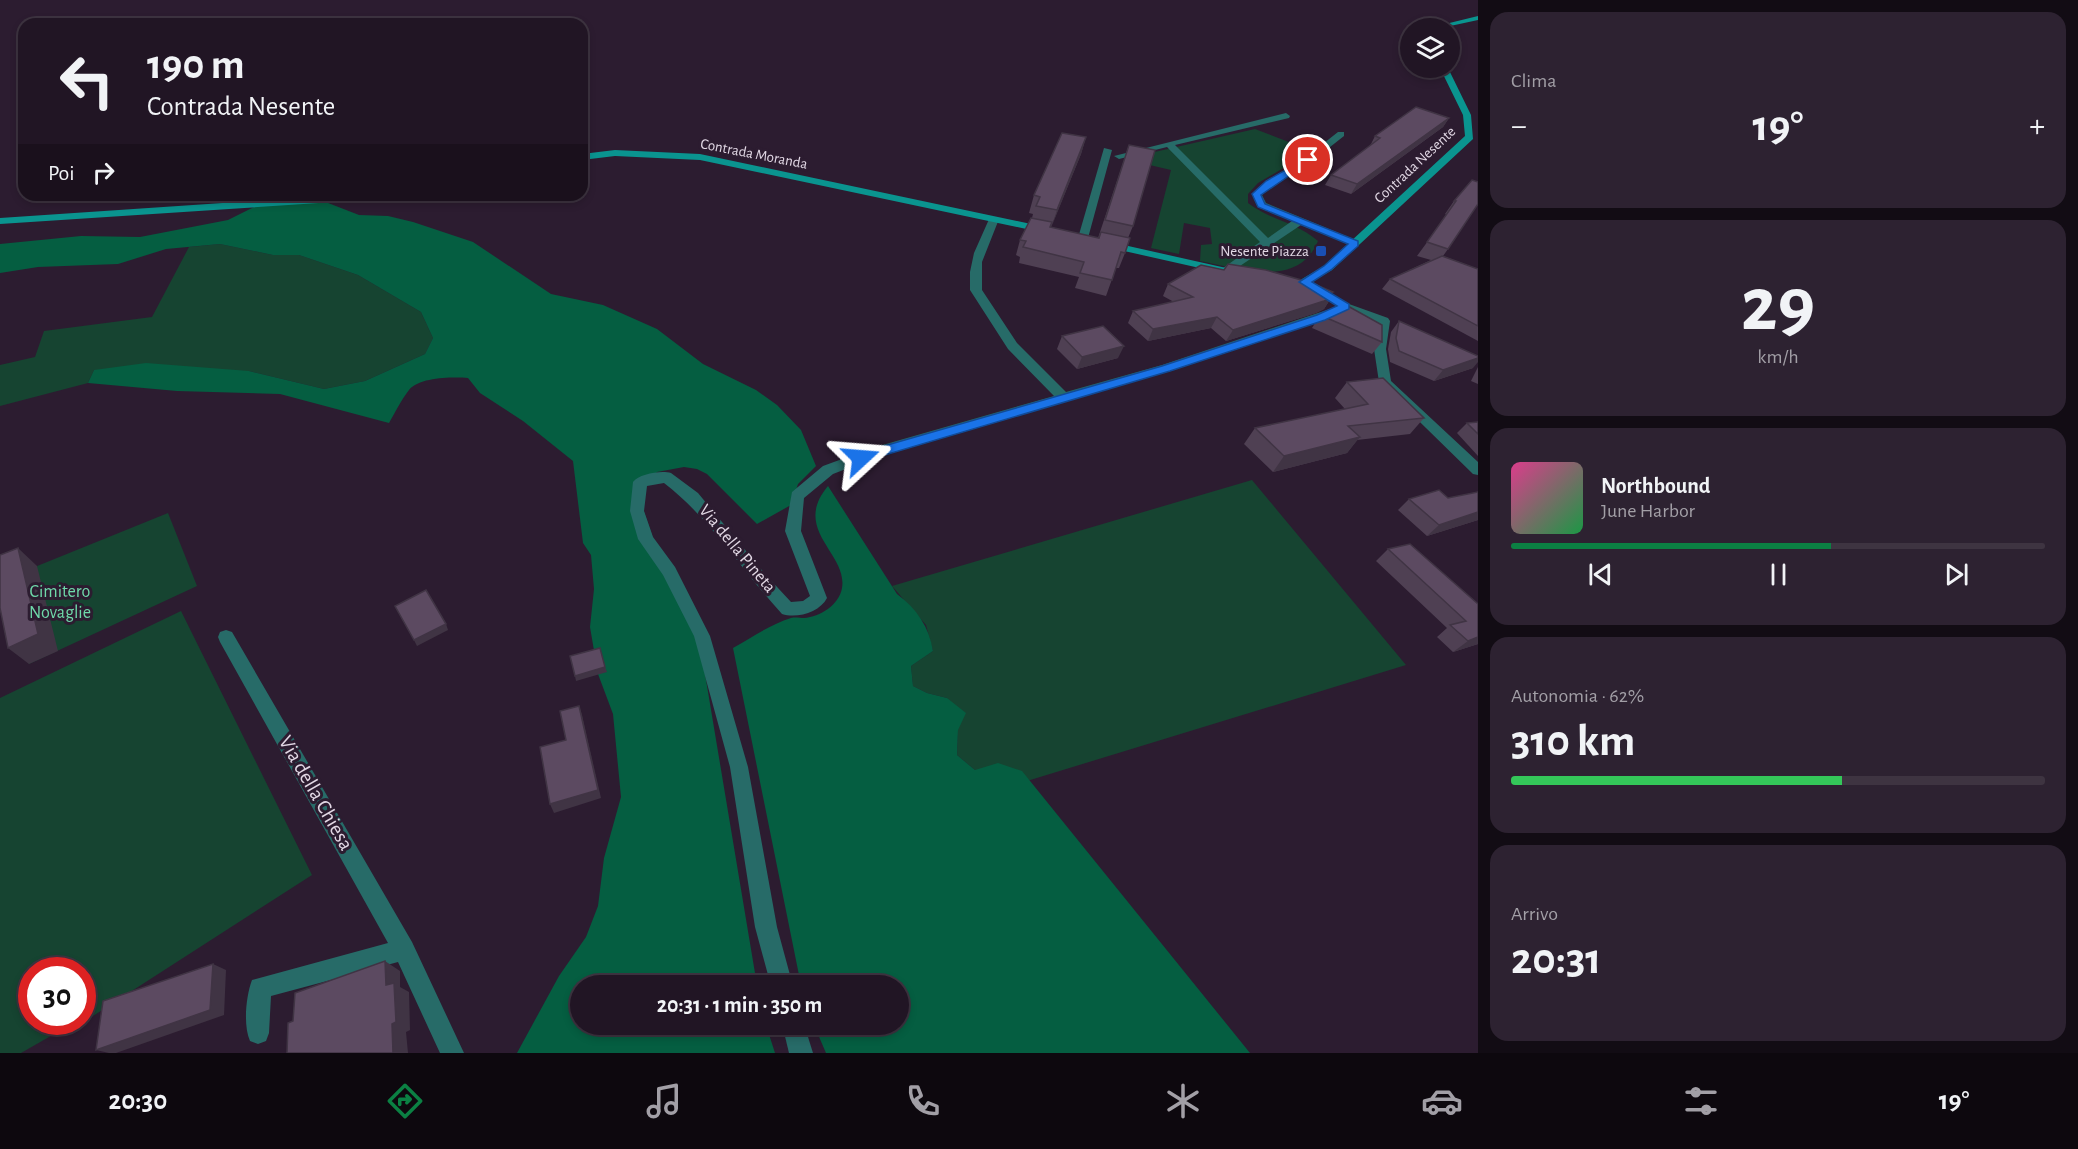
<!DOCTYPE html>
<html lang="it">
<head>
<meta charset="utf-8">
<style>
  :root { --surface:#211524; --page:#2d2231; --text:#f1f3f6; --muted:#a29fa6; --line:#3e3441; --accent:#0b8043 }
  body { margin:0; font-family:"Alegreya Sans",sans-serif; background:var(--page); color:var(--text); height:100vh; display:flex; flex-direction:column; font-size:22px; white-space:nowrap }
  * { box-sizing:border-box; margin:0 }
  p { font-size:20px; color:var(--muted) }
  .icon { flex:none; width:33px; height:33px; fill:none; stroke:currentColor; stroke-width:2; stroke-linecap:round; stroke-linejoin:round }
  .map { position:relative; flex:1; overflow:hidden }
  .drawer { display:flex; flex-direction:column; gap:12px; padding:12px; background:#120c14; width:600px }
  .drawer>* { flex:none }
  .guide { position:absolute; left:18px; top:18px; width:570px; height:183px; border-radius:18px; box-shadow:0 3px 9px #0003,0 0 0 2px var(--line); background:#211524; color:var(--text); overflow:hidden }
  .controls { position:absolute; left:1400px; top:18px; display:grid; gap:12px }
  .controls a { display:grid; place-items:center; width:60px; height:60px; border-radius:50%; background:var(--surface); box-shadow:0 3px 9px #0003,0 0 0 2px var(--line); font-size:30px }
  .speed { position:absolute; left:18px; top:957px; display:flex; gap:12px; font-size:30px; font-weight:700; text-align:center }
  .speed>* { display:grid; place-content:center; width:78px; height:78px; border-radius:50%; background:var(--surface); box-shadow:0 3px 9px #0003,0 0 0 2px var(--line); line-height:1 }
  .speed .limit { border:9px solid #d22; background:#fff; color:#111 }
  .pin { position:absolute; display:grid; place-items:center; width:51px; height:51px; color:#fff; margin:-26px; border:3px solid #fff; border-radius:50%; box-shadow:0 2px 6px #0007 }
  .me { position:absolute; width:66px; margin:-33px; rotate:71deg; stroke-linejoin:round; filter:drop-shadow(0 0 4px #0008) }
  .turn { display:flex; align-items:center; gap:21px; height:126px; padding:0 30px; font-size:27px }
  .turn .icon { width:78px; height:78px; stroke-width:2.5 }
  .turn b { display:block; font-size:42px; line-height:51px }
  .then { display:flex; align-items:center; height:57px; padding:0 30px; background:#0003; gap:12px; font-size:22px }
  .big { font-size:45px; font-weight:700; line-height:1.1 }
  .drawer .tile { flex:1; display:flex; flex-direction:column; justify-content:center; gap:9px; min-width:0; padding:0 21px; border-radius:18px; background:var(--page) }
  .drawer .dial { align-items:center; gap:0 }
  .dial b { font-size:78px; line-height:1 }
  .song { display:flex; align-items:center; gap:18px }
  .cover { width:72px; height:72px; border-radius:9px; background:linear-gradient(135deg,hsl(330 70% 55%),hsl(140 70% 35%)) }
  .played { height:6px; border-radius:3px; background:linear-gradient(90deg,var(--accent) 60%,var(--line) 60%) }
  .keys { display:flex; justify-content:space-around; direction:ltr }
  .heat { display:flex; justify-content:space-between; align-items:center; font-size:33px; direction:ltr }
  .charge { height:9px; border-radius:4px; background:linear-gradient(90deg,#34c759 62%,var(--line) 0) }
  .trip { position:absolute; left:570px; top:975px; width:339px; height:60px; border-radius:30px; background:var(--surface); box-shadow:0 3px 9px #0003,0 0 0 2px var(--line); font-weight:700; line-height:60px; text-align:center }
  .menu { display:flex; height:96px; justify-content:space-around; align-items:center; background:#0d080e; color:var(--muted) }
  .menu .icon { width:42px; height:42px }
  .menu .selected { color:var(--accent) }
  .menu b { font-size:27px; color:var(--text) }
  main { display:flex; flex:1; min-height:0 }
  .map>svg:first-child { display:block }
  .green { fill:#164431; fill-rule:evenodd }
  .forest { fill:#055e41 }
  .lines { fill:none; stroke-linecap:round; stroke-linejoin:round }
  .street { fill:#276b68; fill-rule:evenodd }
  .secondary { fill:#0a948f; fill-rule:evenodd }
  .wall { fill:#4f4053 }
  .shaded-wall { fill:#403444 }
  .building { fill:#5c4a61; stroke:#403444; stroke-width:1.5 }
  .route { fill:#1a73e8; stroke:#114b97; stroke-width:1.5 }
  .transit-dot { fill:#1a4fb4; stroke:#2c1c30; stroke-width:2 }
  .labels { text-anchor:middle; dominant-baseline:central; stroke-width:6; stroke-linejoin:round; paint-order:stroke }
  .far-street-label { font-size:15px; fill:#e2d8e5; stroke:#2c1c30 }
  .far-poi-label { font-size:15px; fill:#e2d8e5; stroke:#2c1c30; text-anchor:end }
  .street-label { font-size:18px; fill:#e2d8e5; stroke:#2c1c30 }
  .park-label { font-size:18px; fill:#6fd9aa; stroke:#2c1c30 }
  .near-street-label { font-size:21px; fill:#e2d8e5; stroke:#2c1c30 }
</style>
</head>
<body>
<main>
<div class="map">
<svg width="1478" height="1053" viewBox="0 0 1478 1053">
  <rect width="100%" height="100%" fill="#2c1c30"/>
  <g class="green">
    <path d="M1255 129 1312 151 1258 183 1248 194V203C1272 221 1296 222 1318 241 1298 290 1238 268 1200 261L1201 245 1212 244 1210 228 1184 223 1179 254 1151 248 1171 170 1124 159Z"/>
    <polygon points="220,244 273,255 299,255 358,275 421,312 433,338 425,354 365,381 324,389 249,371 94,370 88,383 0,406 0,365 35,357 44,331 152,317 189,247"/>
    <polygon points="1252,480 1406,665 1027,781 1021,771 975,770 957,755 958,730 947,698 927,693 913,686 911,666 933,651 926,625 892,586"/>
    <polygon points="168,513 197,586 29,664 10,577"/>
    <path d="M181 611 312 875 65 1034 63 1029 21 1053H0V698ZM32 970H82V1022H32Z"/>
  </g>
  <g class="forest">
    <path d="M323 201 359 215 388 216 413 222 473 242 551 294 603 305 657 329 703 364 756 390 777 405 801 430 816 466 798 484 791 505 757 524 707 474 697 469 684 467 657 472 638 494 653 538 696 620 757 985 580 986V1024L766 1025 775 1053H517L559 976 586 937 598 906 604 858 621 797 613 714 598 674 590 627 594 589 591 555 583 543 573 461 523 421 480 393 468 378C452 377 420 377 409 390 401 400 395 413 389 423L280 394 177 391 88 383 94 370 146 363 249 371 324 389 365 381 425 354 433 338 421 312 358 275 299 255H273L220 244 166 249 118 264 38 267 0 273V244L81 236 140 237 228 220 256 206Z"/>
    <path d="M828 486 897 594C917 609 929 627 933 651L911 666 913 686 927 693 947 698 966 713 958 730 957 755 975 770 998 763 1022 771 1250 1053H826L814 1025 898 1024V986L801 985 733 648C751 638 771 624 791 618 795 617 800 618 804 618 820 617 839 605 842 588 848 553 791 530 828 486Z"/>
  </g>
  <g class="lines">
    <g class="street">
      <polygon points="1286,113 1290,116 1289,118 1175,145 1268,238 1292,221 1258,207 1252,194 1254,192 1266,181 1305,158 1338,132 1344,132 1344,136 1311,162 1272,185 1262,195 1266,203 1358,241 1358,245 1350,245 1301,225 1231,272 1223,272 1223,268 1260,242 1167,147 1119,159 1114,156"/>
      <polygon points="1104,148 1112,150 1088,238 1083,241 1078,238"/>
      <path d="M990 217 999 219 982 262V290L1017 343 1066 392 1162 365 1330 309H1338L1340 311 1170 371 882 455 833 474 804 498 801 531 827 598C820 612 797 619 782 614 742 571 710 518 664 483L647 486 644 511 653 537 675 567 710 636 748 767 777 927 793 986H771L755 927 730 767 694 636 663 575 638 539 630 511 633 482C639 474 661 470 671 473L698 493 765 574 791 602 803 601 810 596 785 531 792 492 823 466 872 448 1054 396 1008 349 970 290V272L974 253Z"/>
      <polygon points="1314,286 1349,304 1388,318 1390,321 1386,349 1391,381 1478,462 1478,475 1473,474 1379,382 1374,349 1378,323 1341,308 1310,291 1310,287"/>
      <path d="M226 630 232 632 412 942 464 1053H440L398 962 271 996 269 1033 266 1041 258 1044 250 1041C243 1025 246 996 252 980L388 943 220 642 218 637 220 632Z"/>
      <polygon points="782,1024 804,1024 813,1053 789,1053"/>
    </g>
    <g class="secondary">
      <polygon points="1478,16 1478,20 1441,28 1429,28"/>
      <polygon points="1440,68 1448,68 1471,115 1473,139 1332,270 1308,284 1281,283 1281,279 1302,279 1324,266 1465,136 1463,115"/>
      <polygon points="615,150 700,154 1045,227 1050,230 1045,233 700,160 615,156 582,160 582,154"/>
      <polygon points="340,195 362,195 334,202 0,224 0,218"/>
      <polygon points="1106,241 1244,272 1250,275 1244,278 1102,246 1101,244"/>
    </g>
  </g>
  <g class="wall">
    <polygon points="1449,118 1443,127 1351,194 1325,185 1331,175 1370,146 1375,136"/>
    <polygon points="1086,137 1081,154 1051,227 1098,238 1129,145 1133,226 1128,238 1125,253 1119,268 1116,268 1106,296 1075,288 1079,277 1019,263 1020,257 1016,255 1020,240 1032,218 1033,214 1029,213 1034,195"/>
    <polygon points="1472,180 1448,249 1443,256 1478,269 1478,341 1382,289 1390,279 1431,260 1417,256 1447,215 1445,214 1454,201"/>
    <polygon points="1168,284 1330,297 1331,298 1324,309 1316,313 1226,341 1211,328 1148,341 1128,323 1133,311 1174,302 1163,296"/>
    <polygon points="1320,315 1382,342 1372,354 1312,328"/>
    <polygon points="1399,321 1473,368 1434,381 1390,362 1388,349 1391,332"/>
    <polygon points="1062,336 1118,358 1077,369 1057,349"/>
    <polygon points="1478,367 1478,384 1471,381"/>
    <polygon points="1347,382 1424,418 1410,434 1357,440 1347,453 1273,472 1244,444 1255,428 1345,409 1335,398"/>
    <polygon points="1478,422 1478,456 1457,433 1467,423"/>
    <polygon points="1478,492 1478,520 1427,536 1398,510 1409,499 1448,498"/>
    <polygon points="1388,549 1478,604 1478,644 1453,652 1437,637 1447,628 1376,561"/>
  </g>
  <g class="shaded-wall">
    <polygon points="1449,118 1443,127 1351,194 1357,184"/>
    <polygon points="1086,137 1081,154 1051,228 1057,210"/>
    <polygon points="1333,292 1328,299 1331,298 1324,309 1316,313 1226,341 1233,330"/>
    <polygon points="1217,317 1211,328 1148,341 1153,329"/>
    <polygon points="1124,346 1118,358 1077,369 1082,357"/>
    <polygon points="1478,358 1478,362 1473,368 1434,381 1443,370"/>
    <polygon points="1360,437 1347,453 1273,472 1284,456"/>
    <polygon points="1478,512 1478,520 1427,536 1439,525"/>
    <polygon points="18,548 37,566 58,651 29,664 8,648"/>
    <polygon points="446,624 448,630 417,646 414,640"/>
    <polygon points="1478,637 1478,644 1453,652 1468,641"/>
    <polygon points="605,667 607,672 576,681 575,676"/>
    <polygon points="579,706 582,715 601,798 554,813 550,804"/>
    <polygon points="385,961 400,971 400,987 409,992 410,1030 406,1032 408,1053 393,1053 392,1024 386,985"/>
    <polygon points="213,964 226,970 224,1015 116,1053 109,1053 96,1050"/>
  </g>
  <g class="building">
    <polygon points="1416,107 1449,118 1357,184 1331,175 1380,138 1375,136"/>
    <polygon points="1062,133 1086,137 1057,210 1036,206 1040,197 1034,195"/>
    <polygon points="1129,145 1155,150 1133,226 1105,220"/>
    <polygon points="1472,180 1478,182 1478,204 1448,249 1427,242 1456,201 1454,201"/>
    <polygon points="1031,218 1052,222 1050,227 1099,238 1101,232 1130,238 1125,253 1121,252 1112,280 1080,273 1084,262 1023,247 1026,241 1020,240"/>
    <polygon points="1442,256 1478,269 1478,326 1390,279"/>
    <polygon points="1228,264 1266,270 1312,283 1333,292 1326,295 1331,298 1324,301 1233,330 1217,317 1153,329 1133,311 1193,297 1168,284 1201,265 1224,270"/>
    <polygon points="1346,305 1382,325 1382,342 1320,315"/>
    <polygon points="1399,321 1478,356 1478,358 1443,370 1399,351 1396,338"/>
    <polygon points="1103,326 1124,346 1082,357 1062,336"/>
    <polygon points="1383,378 1424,418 1348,426 1360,437 1284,456 1255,428 1368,404 1347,382"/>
    <polygon points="1478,422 1478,434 1467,423"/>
    <polygon points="1439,490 1448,498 1478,492 1478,512 1439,525 1409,499"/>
    <polygon points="1410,544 1478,604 1478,637 1468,641 1450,625 1466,621 1388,549"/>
    <polygon points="18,548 38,634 8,648 0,608 0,555"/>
    <polygon points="426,590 446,624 414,640 395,606"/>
    <polygon points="600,648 605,667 575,676 570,656"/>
    <polygon points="579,706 598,790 550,804 540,747 566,740 560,711"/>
    <polygon points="385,961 386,985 394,983 396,1022 392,1024 393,1053 287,1053 288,1023 293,1021 295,993"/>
    <polygon points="213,964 210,1010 96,1050 103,1001"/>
  </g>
  <polygon class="route" points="1305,159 1312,160 1261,195 1265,204 1358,241 1358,246 1331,270 1312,282 1349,304 1349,309 1325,320 1170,371 861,462 856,461 856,454 1162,366 1317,315 1337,306 1299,282 1324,266 1348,244 1258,207 1252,194 1266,181"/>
  <rect class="transit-dot" x="1315" y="245" width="12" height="12" rx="3"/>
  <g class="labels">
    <g class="far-street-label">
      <text transform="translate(754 154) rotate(11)">Contrada Moranda</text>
      <text transform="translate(1415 165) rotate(-43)">Contrada Nesente</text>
    </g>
    <g class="far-poi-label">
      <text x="1309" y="251">Nesente Piazza</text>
    </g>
    <g class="street-label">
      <text transform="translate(737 549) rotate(50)">Via della Pineta</text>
    </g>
    <g class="park-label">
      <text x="60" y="592">Cimitero<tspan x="60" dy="21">Novaglie</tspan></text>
    </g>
    <g class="near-street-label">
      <text transform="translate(316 793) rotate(60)">Via della Chiesa</text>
    </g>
  </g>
</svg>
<div class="controls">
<a><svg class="icon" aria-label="layers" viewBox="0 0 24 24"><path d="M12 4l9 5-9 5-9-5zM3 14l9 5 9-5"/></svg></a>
</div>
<div class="speed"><div class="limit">30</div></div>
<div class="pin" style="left:1308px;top:160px;background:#d93025"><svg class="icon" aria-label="arrive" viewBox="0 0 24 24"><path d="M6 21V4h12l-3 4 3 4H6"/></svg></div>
<svg class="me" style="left:861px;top:458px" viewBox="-20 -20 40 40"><path d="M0-17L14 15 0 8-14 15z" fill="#1a73e8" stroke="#fff" stroke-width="4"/></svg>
<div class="trip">20:31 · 1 min · 350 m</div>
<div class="guide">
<div class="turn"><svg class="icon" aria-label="left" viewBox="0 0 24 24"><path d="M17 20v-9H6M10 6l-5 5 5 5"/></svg><div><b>190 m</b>Contrada Nesente</div></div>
<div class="then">Poi<svg class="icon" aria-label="right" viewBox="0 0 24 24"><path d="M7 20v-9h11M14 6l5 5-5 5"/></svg></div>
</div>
</div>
<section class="drawer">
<div class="tile"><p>Clima</p>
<div class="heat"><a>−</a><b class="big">19°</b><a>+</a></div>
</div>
<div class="tile dial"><b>29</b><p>km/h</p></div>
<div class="tile">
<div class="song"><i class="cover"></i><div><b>Northbound</b><p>June Harbor</p></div></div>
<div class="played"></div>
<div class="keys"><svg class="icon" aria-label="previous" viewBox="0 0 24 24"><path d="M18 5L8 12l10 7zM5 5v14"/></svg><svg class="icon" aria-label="pause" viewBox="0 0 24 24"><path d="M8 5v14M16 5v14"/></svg><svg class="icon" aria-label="next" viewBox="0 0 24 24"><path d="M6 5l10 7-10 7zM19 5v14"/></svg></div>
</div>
<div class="tile"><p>Autonomia · 62%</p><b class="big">310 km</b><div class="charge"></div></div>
<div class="tile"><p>Arrivo</p><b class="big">20:31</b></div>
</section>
</main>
<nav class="menu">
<b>20:30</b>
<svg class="icon selected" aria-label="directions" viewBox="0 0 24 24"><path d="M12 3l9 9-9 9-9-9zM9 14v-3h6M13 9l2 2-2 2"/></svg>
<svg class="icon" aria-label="music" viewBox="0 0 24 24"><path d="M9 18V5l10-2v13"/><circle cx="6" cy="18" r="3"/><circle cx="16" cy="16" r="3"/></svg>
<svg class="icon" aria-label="phone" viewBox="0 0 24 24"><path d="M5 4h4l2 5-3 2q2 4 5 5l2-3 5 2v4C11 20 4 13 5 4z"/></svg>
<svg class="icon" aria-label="climate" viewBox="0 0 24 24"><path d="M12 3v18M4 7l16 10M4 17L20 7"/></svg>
<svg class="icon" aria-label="car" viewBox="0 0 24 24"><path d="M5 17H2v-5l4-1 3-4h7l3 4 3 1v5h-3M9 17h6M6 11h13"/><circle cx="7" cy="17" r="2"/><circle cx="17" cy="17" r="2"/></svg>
<svg class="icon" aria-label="filters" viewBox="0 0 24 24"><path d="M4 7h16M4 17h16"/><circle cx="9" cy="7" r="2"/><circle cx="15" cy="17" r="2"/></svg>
<b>19°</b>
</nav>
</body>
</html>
